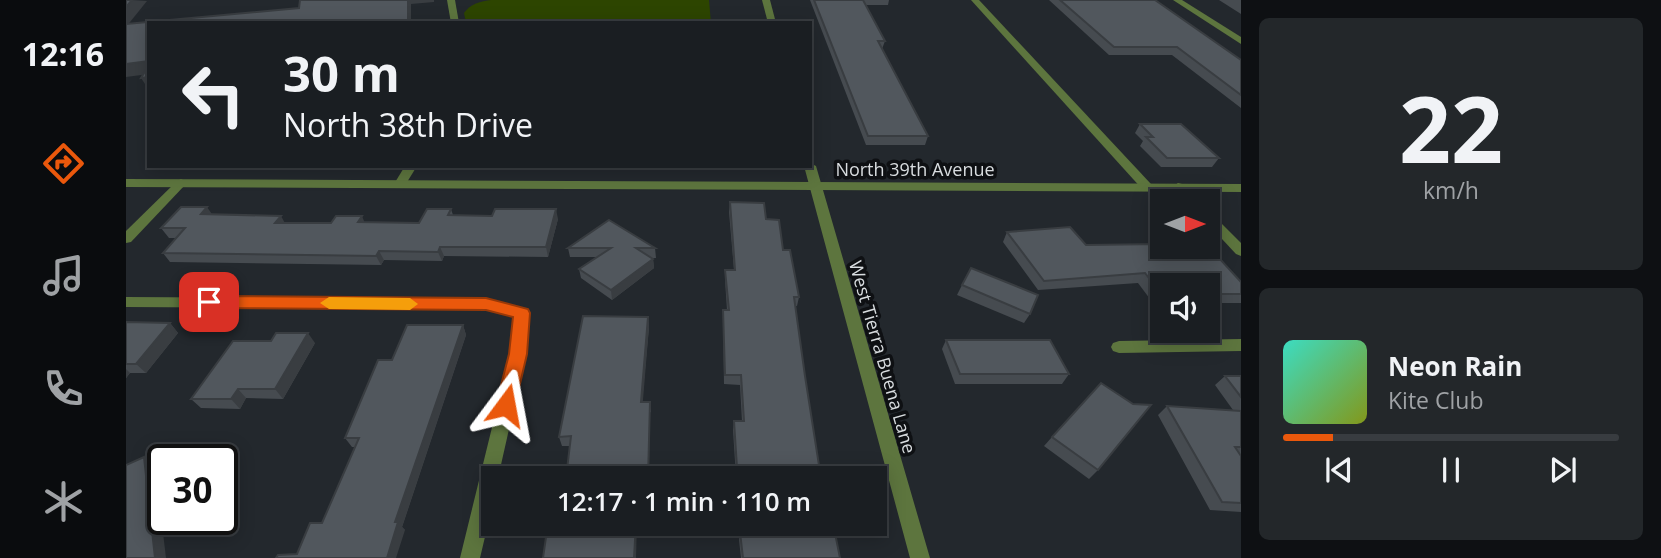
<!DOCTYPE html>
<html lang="en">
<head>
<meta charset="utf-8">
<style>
  :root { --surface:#1a1e22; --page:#23272a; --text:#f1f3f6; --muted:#9fa2a5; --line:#383c40; --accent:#ea580c }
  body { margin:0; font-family:"Open Sans",sans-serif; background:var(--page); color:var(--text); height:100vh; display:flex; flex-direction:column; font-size:26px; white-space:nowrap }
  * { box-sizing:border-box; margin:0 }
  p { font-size:23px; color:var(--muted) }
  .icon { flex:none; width:38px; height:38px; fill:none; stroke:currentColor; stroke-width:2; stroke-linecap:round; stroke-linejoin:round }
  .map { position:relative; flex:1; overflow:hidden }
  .details { display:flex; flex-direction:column; gap:18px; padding:18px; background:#0e1013; width:420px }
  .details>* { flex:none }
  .guide { position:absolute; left:21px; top:21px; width:665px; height:147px; border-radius:0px; box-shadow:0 4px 18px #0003,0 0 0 2px var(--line); background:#1a1e22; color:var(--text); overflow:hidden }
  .needle { width:46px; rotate:90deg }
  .fabs { position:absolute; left:1024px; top:189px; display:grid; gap:14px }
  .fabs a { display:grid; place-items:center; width:70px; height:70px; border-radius:0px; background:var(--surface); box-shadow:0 4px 18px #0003,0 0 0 2px var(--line); font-size:35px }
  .speed { position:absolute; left:21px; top:444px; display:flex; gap:14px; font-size:35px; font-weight:700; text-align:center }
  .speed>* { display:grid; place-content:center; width:91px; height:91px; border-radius:50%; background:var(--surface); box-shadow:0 4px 18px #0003,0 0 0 2px var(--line); line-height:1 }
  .speed .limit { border:4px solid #111; border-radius:10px; background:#fff; color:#111 }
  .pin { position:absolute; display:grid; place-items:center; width:60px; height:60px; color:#fff; margin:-30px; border-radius:14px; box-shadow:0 4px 10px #0006 }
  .me { position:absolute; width:77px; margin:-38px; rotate:13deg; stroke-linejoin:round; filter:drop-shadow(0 0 5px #0008) }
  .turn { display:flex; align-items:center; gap:24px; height:147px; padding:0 21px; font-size:32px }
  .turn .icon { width:91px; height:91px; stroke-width:2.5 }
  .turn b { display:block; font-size:49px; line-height:60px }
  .details .card { flex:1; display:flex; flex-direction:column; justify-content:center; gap:10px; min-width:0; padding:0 24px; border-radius:10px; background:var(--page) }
  .details .dial { align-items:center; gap:0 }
  .dial b { font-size:91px; line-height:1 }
  .song { display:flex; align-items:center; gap:21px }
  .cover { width:84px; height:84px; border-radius:10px; background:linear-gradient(135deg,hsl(170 70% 55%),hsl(70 70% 35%)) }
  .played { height:7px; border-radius:4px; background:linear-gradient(90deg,var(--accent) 15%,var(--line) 15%) }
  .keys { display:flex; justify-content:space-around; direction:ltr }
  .trip { position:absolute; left:355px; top:466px; width:406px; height:70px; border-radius:0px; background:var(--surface); box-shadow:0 4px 18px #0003,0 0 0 2px var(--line); font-weight:600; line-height:70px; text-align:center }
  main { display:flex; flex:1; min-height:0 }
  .menu { display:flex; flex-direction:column; width:126px; justify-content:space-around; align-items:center; background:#0a0c0e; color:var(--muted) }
  .menu .icon { width:49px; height:49px }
  .menu .selected { color:var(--accent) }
  .menu b { font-size:32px; color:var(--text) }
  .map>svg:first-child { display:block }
  .green { fill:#2d4500 }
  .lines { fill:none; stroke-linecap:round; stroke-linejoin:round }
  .service { fill:#5d753e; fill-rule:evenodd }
  .minor { fill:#5d753e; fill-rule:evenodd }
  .tertiary { fill:#5d753e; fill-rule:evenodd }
  .wall { fill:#464b50 }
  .shaded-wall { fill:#393d41 }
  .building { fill:#51575d; stroke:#393d41; stroke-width:2 }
  .route { fill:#ea580c; stroke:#983908; stroke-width:2 }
  .slow { fill:#f59e0b }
  .labels { text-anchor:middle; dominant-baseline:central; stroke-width:7; stroke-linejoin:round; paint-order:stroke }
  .street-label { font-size:18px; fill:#d8dcdf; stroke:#0e1013 }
</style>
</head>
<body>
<main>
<nav class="menu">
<b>12:16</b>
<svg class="icon selected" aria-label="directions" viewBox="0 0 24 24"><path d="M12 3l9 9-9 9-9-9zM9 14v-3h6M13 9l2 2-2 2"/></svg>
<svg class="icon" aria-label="music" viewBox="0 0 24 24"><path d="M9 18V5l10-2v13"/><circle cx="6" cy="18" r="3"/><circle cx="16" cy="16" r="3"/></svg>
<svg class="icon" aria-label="phone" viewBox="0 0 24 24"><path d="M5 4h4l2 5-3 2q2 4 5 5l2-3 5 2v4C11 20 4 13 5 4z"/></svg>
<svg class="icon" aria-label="climate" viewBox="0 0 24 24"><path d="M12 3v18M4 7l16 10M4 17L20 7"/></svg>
</nav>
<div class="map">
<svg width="1115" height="558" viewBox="0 0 1115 558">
  <rect width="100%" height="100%" fill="#23282d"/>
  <path class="green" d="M365 0H583L585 23H340L338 13C344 4 355 1 365 0Z"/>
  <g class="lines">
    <g class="service">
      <polygon points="321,0 329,0 333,23 325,23"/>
      <polygon points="845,0 853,0 1025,184 1025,190 1017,190"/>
      <polygon points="279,166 291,166 278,187 270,187 268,184"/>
    </g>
    <g class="minor">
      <polygon points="636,0 644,0 650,23 642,23"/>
      <polygon points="1047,0 1056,0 1115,37 1115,44"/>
      <polygon points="684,163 690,166 804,558 784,558 678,166 684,166"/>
      <polygon points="55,179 59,181 59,185 5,242 0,243 0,231 51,181"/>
      <polygon points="1052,183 1056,184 1072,201 1059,201 1046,187"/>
      <polygon points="1082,213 1086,214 1115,243 1115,256 1110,254 1082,224"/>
      <polygon points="0,297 361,299 401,309 403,313 400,354 372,478 368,478 368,499 354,558 334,558 384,354 388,316 361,309 0,307"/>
      <polygon points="1115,339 1115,351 993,353 987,351 985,347 987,343 993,341"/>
    </g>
    <polygon class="tertiary" points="0,179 1115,184 1115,192 0,187"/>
  </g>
  <g class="wall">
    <polygon points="684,0 763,0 762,5 740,5 759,41 756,49 802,136 799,145 740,145"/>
    <polygon points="923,0 1029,0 1115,60 1115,108 1046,55 983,55"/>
    <polygon points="1093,0 1115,0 1115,14"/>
    <polygon points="1014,124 1093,158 1086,167 1035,167 1014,146 1017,141 1009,133"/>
    <polygon points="604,202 640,219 657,250 673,297 671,306 669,306 679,376 695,478 610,477 607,430 608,421 616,421 614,385 598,384 597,320 597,310 601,310 599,280 599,270 608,270 603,212"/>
    <polygon points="325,209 327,215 432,219 422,257 318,256 316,261 258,260 255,265 44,262 37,253 50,238 43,238 35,228 86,214 159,223 293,223"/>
    <polygon points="881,232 960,245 1115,282 1115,303 1082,303 1082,285 1036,285 1036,307 1030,307 1012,283 912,290 877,242"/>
    <polygon points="442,248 529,248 530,258 526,258 527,259 528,268 486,300 455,278 453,269 471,257 444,257"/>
    <polygon points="836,285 904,314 898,323 831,295"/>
    <polygon points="522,317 523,327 516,402 524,402 525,412 444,446 436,446 433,437"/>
    <polygon points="0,322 44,323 52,333 20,373 4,373 0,378"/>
    <polygon points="337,325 340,335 276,527 279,530 171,554 196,523 229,447 226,447 219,438 266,360"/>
    <polygon points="820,340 943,374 936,384 829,384 816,349"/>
    <polygon points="189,343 157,399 120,398 114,409 75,408 65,399"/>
    <polygon points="1099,376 1115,376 1115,512 1084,510 1032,415 1041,406 1107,410 1089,385"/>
    <polygon points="926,437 972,470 963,479 918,446"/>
    <polygon points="633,523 707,523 714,558 615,558 613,540 614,532 634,532"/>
  </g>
  <g class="shaded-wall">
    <polygon points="6,0 21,1 0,27 0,7"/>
    <polygon points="282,0 308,0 308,2 285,4 285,23 282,23"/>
    <polygon points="23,61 23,74 0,77 0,64"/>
    <polygon points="23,77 23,90 15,78"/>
    <polygon points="81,207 88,217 75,214"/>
    <polygon points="430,209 432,219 422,257 420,247"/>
    <polygon points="155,216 160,225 149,223"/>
    <polygon points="236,216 240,226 232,222"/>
    <polygon points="314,247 318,256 316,261 312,252"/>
    <polygon points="253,251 258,260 255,265 250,256"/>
    <polygon points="527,259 528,268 486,300 485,290"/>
    <polygon points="522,317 523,327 516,412 515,402"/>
    <polygon points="44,323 52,333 20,373 10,364"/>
    <polygon points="337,325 340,335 276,527 279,530 270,558 261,558 269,522"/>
    <polygon points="182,333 189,343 157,399 149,389"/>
    <polygon points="0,369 4,373 0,378"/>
    <polygon points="112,389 120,398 114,409 105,399"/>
    <polygon points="524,402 523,478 522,478"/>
    <polygon points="18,457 29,465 40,558 29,558"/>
    <polygon points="510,523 511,523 510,558 508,558"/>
  </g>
  <g class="building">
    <polygon points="0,0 6,0 0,7"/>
    <polygon points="174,0 282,0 282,23 23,23 23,61 0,64 0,24 173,8"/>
    <polygon points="688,0 737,0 759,41 752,41 802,136 742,136"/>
    <polygon points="934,0 1029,0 1115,60 1115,95 1051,47 988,47"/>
    <polygon points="23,65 23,77 15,78"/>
    <polygon points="1014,124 1055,124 1093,158 1041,158 1020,137 1027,137"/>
    <polygon points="604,202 638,203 640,219 653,220 657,250 664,250 673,297 668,297 679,376 695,478 631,478 630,468 611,468 608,421 618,421 615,375 599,375 597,310 603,310 599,270 609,270"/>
    <polygon points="55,207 81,207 75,214 155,216 149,223 205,223 210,216 236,216 232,222 293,223 301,209 325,209 322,215 366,216 369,209 430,209 420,247 314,247 312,252 253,251 250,256 37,253 59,228 35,228"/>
    <polygon points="483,220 529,248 510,248 527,259 485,290 453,269 485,248 442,248"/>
    <polygon points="944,227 960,245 1036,244 1036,247 1082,246 1115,282 1115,294 1082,294 1082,285 1036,285 1036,295 1019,273 918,281 881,232"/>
    <polygon points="845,268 912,295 904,314 836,285"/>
    <polygon points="457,316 522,317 515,402 524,402 522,478 440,478 445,436 433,437"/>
    <polygon points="0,322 44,323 10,364 0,364"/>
    <polygon points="281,325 337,325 269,522 272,522 261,558 150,558 152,555 171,554 184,523 196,523 233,438 219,438 252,360 266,360"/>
    <polygon points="150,333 182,333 149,389 112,389 105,399 65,399 107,341 145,341"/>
    <polygon points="820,340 924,340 943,374 834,374"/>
    <polygon points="1099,376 1115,376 1115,397"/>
    <polygon points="975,383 1007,404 1025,405 972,470 926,437"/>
    <polygon points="1041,406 1115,411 1115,447 1109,447 1115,456 1115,503 1096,502"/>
    <polygon points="18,457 29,558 0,558 0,465"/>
    <polygon points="422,523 510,523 508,558 417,558"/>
    <polygon points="636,523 707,523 714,558 617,558 614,532 637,532"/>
  </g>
  <polygon class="route" points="83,296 360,298 402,309 404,313 401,354 389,405 387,411 373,411 370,405 383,354 387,317 360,310 83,308 75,302"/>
  <polygon class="slow" points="203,297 284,298 292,304 284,310 203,309 194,303"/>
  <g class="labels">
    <g class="street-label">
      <text x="789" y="169">North 39th Avenue</text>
      <text transform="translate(757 357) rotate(74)">West Tierra Buena Lane</text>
    </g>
  </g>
</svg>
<div class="fabs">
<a><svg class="needle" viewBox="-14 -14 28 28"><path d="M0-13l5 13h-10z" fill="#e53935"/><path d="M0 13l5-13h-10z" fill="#9fa2a5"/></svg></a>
<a><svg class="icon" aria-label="sound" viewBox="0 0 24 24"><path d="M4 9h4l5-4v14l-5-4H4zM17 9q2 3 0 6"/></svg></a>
</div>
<div class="speed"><div class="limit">30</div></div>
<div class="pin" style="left:83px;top:302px;background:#d93025"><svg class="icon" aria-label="arrive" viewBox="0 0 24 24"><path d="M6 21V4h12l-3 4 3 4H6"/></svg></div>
<svg class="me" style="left:380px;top:405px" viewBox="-20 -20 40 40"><path d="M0-17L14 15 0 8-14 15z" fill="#ea580c" stroke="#fff" stroke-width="4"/></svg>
<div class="trip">12:17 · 1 min · 110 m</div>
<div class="guide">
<div class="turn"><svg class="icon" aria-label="left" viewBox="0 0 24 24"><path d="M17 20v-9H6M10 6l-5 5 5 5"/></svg><div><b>30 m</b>North 38th Drive</div></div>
</div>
</div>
<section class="details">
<div class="card dial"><b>22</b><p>km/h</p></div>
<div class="card">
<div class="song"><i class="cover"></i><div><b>Neon Rain</b><p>Kite Club</p></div></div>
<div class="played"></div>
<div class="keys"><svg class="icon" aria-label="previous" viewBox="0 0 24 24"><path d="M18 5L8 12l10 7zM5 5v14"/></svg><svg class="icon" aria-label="pause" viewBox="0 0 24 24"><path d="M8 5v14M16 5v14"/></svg><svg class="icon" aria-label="next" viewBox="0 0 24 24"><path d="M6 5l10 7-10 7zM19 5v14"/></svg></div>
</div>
</section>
</main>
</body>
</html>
